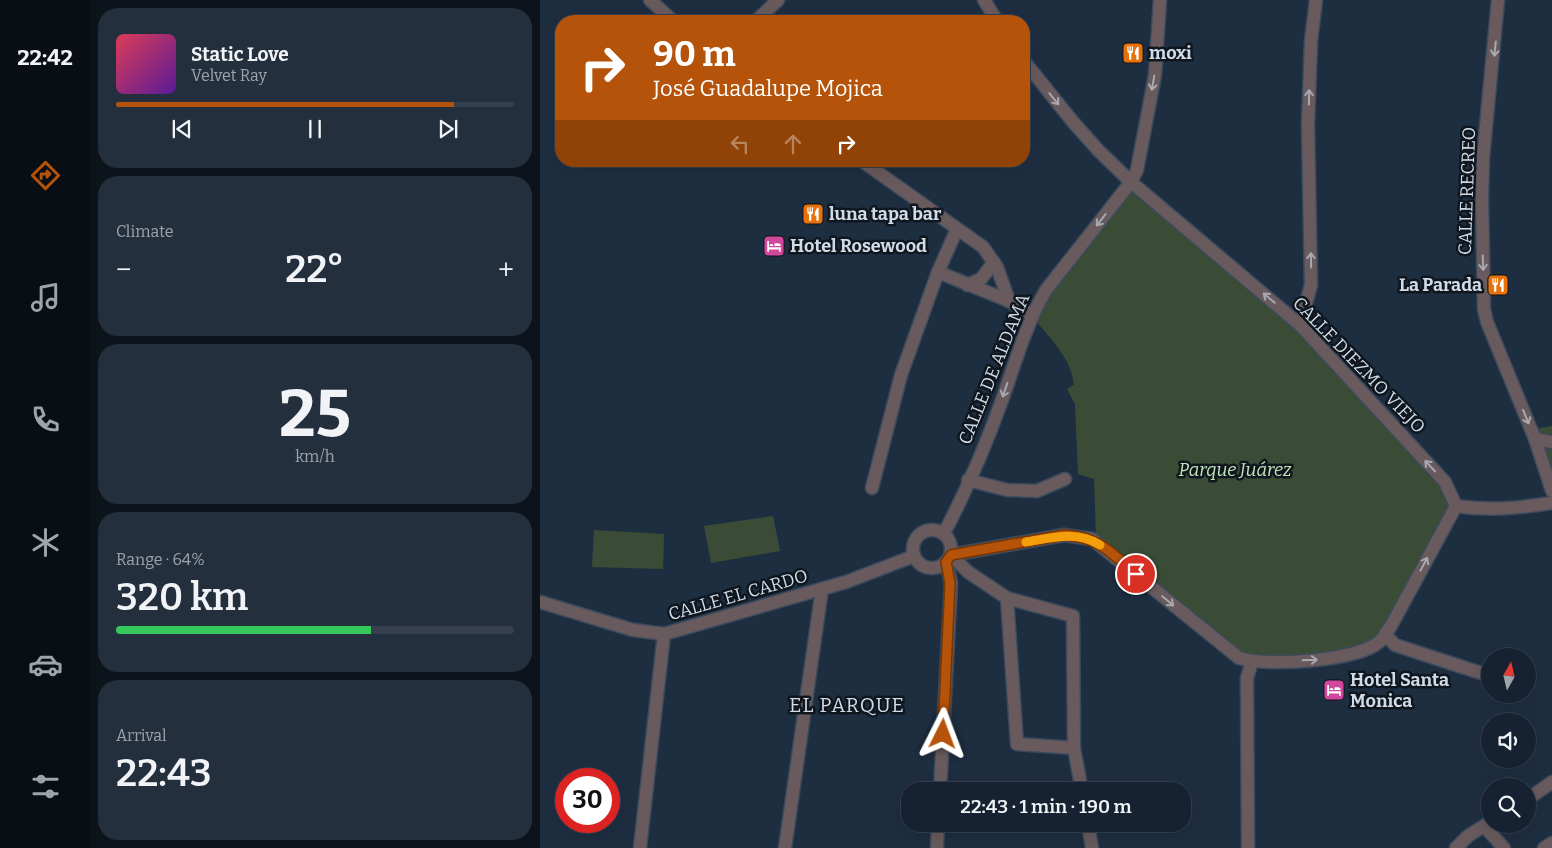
<!DOCTYPE html>
<html lang="en">
<head>
<meta charset="utf-8">
<style>
  :root { --surface:#162231; --page:#232f3d; --text:#f1f3f6; --muted:#9ea4ab; --line:#353f4d; --accent:#b45309 }
  body { margin:0; font-family:Bitter,serif; background:var(--page); color:var(--text); height:100vh; display:flex; flex-direction:column; font-size:19px; white-space:nowrap }
  * { box-sizing:border-box; margin:0 }
  p { font-size:16px; color:var(--muted) }
  .icon { flex:none; width:28px; height:28px; fill:none; stroke:currentColor; stroke-width:2; stroke-linecap:round; stroke-linejoin:round }
  .map { position:relative; flex:1; overflow:hidden }
  .sheet { display:flex; flex-direction:column; gap:8px; padding:8px; background:#0c131b; width:450px }
  .sheet>* { flex:none }
  .banner { position:absolute; left:15px; top:15px; width:475px; height:152px; border-radius:20px; box-shadow:0 5px 20px #0002,0 0 0 1px var(--line); background:#b45309; color:#fff; overflow:hidden }
  .needle { width:32px; rotate:8deg }
  .buttons { position:absolute; left:941px; top:648px; display:grid; gap:10px }
  .buttons a { display:grid; place-items:center; width:55px; height:55px; border-radius:50%; background:var(--surface); box-shadow:0 5px 20px #0002,0 0 0 1px var(--line); font-size:25px }
  .speed { position:absolute; left:15px; top:768px; display:flex; gap:10px; font-size:25px; font-weight:700; text-align:center }
  .speed>* { display:grid; place-content:center; width:65px; height:65px; border-radius:50%; background:var(--surface); box-shadow:0 5px 20px #0002,0 0 0 1px var(--line); line-height:1 }
  .speed .limit { border:8px solid #d22; background:#fff; color:#111 }
  .pin { position:absolute; display:grid; place-items:center; width:42px; height:42px; color:#fff; margin:-21px; border:2px solid #fff; border-radius:50%; box-shadow:0 1px 5px #0007 }
  .me { position:absolute; width:55px; margin:-28px; rotate:3deg; stroke-linejoin:round; filter:drop-shadow(0 0 4px #0008) }
  .turn { display:flex; align-items:center; gap:18px; height:105px; padding:0 15px; font-size:22px }
  .turn .icon { width:65px; height:65px; stroke-width:2.5 }
  .turn b { display:block; font-size:35px; line-height:42px }
  .lanes { display:flex; align-items:center; height:48px; padding:0 15px; background:#0003; justify-content:center; gap:25px; direction:ltr }
  .lanes .off { opacity:.35 }
  .big { font-size:38px; font-weight:600; line-height:1.1 }
  .sheet .tile { flex:1; display:flex; flex-direction:column; justify-content:center; gap:8px; min-width:0; padding:0 18px; border-radius:20px; background:var(--page) }
  .sheet .dial { align-items:center; gap:0 }
  .dial b { font-size:65px; line-height:1 }
  .song { display:flex; align-items:center; gap:15px }
  .cover { width:60px; height:60px; border-radius:8px; background:linear-gradient(135deg,hsl(350 70% 55%),hsl(270 70% 35%)) }
  .played { height:5px; border-radius:2px; background:linear-gradient(90deg,var(--accent) 85%,var(--line) 85%) }
  .keys { display:flex; justify-content:space-around; direction:ltr }
  .heat { display:flex; justify-content:space-between; align-items:center; font-size:28px; direction:ltr }
  .charge { height:8px; border-radius:4px; background:linear-gradient(90deg,#34c759 64%,var(--line) 0) }
  .trip { position:absolute; left:361px; top:782px; width:290px; height:50px; border-radius:20px; background:var(--surface); box-shadow:0 5px 20px #0002,0 0 0 1px var(--line); font-weight:600; line-height:50px; text-align:center }
  main { display:flex; flex:1; min-height:0 }
  .tabs { display:flex; flex-direction:column; width:90px; justify-content:space-around; align-items:center; background:#090e14; color:var(--muted) }
  .tabs .icon { width:35px; height:35px }
  .tabs .active { color:var(--accent) }
  .tabs b { font-size:22px; color:var(--text) }
  .map>svg:first-child { display:block }
  .green { fill:#3b4c36 }
  .lines { fill:none; stroke-linecap:round; stroke-linejoin:round }
  .minor-casing { stroke:#3b4a5c; stroke-width:15 }
  .minor { stroke:#695b5d; stroke-width:12 }
  .oneway { stroke:#a7a8b0 }
  .route-casing { stroke:#753606; stroke-width:12 }
  .route { stroke:#b45309; stroke-width:9 }
  .slow { stroke:#f59e0b; stroke-width:9 }
  .labels { text-anchor:middle; dominant-baseline:central; stroke-width:5; stroke-linejoin:round; paint-order:stroke }
  .poi-label { font-size:18px; font-weight:bold; fill:#d1dbe7; stroke:#0f161e; text-anchor:start }
  .street-label { font-size:18px; fill:#d1dbe7; stroke:#0f161e }
  .park-label { font-size:18px; font-style:italic; fill:#c3e6b8; stroke:#0f161e }
  .quarter-label { font-size:20px; letter-spacing:1px; fill:#d1dbe7; stroke:#0f161e }
</style>
</head>
<body>
<main>
<nav class="tabs">
<b>22:42</b>
<svg class="icon active" aria-label="directions" viewBox="0 0 24 24"><path d="M12 3l9 9-9 9-9-9zM9 14v-3h6M13 9l2 2-2 2"/></svg>
<svg class="icon" aria-label="music" viewBox="0 0 24 24"><path d="M9 18V5l10-2v13"/><circle cx="6" cy="18" r="3"/><circle cx="16" cy="16" r="3"/></svg>
<svg class="icon" aria-label="phone" viewBox="0 0 24 24"><path d="M5 4h4l2 5-3 2q2 4 5 5l2-3 5 2v4C11 20 4 13 5 4z"/></svg>
<svg class="icon" aria-label="climate" viewBox="0 0 24 24"><path d="M12 3v18M4 7l16 10M4 17L20 7"/></svg>
<svg class="icon" aria-label="car" viewBox="0 0 24 24"><path d="M5 17H2v-5l4-1 3-4h7l3 4 3 1v5h-3M9 17h6M6 11h13"/><circle cx="7" cy="17" r="2"/><circle cx="17" cy="17" r="2"/></svg>
<svg class="icon" aria-label="filters" viewBox="0 0 24 24"><path d="M4 7h16M4 17h16"/><circle cx="9" cy="7" r="2"/><circle cx="15" cy="17" r="2"/></svg>
</nav>
<section class="sheet">
<div class="tile">
<div class="song"><i class="cover"></i><div><b>Static Love</b><p>Velvet Ray</p></div></div>
<div class="played"></div>
<div class="keys"><svg class="icon" aria-label="previous" viewBox="0 0 24 24"><path d="M18 5L8 12l10 7zM5 5v14"/></svg><svg class="icon" aria-label="pause" viewBox="0 0 24 24"><path d="M8 5v14M16 5v14"/></svg><svg class="icon" aria-label="next" viewBox="0 0 24 24"><path d="M6 5l10 7-10 7zM19 5v14"/></svg></div>
</div>
<div class="tile"><p>Climate</p>
<div class="heat"><a>−</a><b class="big">22°</b><a>+</a></div>
</div>
<div class="tile dial"><b>25</b><p>km/h</p></div>
<div class="tile"><p>Range · 64%</p><b class="big">320 km</b><div class="charge"></div></div>
<div class="tile"><p>Arrival</p><b class="big">22:43</b></div>
</section>
<div class="map">
<svg width="1012" height="848" viewBox="0 0 1012 848">
  <rect width="100%" height="100%" fill="#1e2e41"/>
  <g class="green">
    <path d="M590 191 752 325 908 493 909 509 849 622 836 639 786 655 702 657 556 537 554 479 538 474 535 404 527 389 534 385C531 358 511 339 494 319L509 292Z"/>
    <polygon points="1012,426 1012,476 987,430"/>
    <polygon points="233,516 240,551 171,563 164,526"/>
    <polygon points="54,530 124,534 123,569 52,567"/>
  </g>
  <g class="lines">
    <g class="minor-casing">
      <g id="minor">
        <polyline points="110,0 133,21"/>
        <polyline points="444,0 457,21"/>
        <polyline points="958,0 943,158 942,199 944,309 947,322 995,439 1012,491"/>
        <polyline points="216,21 238,0"/>
        <polyline points="484,61 533,122 559,151 591,182 760,325 905,482 916,506"/>
        <polyline points="322,161 443,247 457,267 469,301 492,315"/>
        <polyline points="398,272 469,301"/>
        <polyline points="427,285 441,279 454,262"/>
        <polyline points="760,325 771,285 768,125 771,41 776,0"/>
        <polyline points="995,439 1012,442"/>
        <polyline points="428,480 467,490 497,491 525,479"/>
        <polyline points="332,488 361,375 398,272 417,229"/>
        <path d="M916 506C949 511 979 508 1012 503"/>
        <circle cx="392" cy="549" r="19"/>
        <path d="M404 533C426 492 445 447 461 403 475 364 485 326 506 290L591 182 597 170 615 75 620 0"/>
        <path d="M411 555 524 535 552 539 699 658C726 667 817 661 839 642 844 638 847 631 851 626L916 506"/>
        <polyline points="411,555 428,572 467,598 533,616 534,748 542,791"/>
        <polyline points="467,598 477,744 534,748"/>
        <polyline points="0,602 93,630 124,634 306,582 374,556"/>
        <polyline points="845,634 855,645 950,676"/>
        <polyline points="400,791 411,583 406,562"/>
        <polyline points="988,799 1012,782"/>
        <polyline points="548,824 552,848"/>
        <polyline points="944,826 964,848"/>
        <polyline points="100,848 124,634"/>
        <polyline points="245,848 282,589"/>
        <polyline points="397,848 398,824"/>
        <polyline points="708,848 707,678 712,662"/>
        <polyline points="916,848 928,836 950,822"/>
        <polyline points="1004,848 1012,843"/>
      </g>
    </g>
    <use href="#minor" class="minor"/>
  </g>
  <defs><path id="oneway-shaft" d="M-6 0H5M1.5-3L5.5 0L1.5 3" fill="none" stroke-width="1.6" stroke-linecap="round" stroke-linejoin="round" transform="scale(1.25)"/></defs>
  <g class="oneway">
    <use href="#oneway-shaft" transform="translate(955 49) rotate(96)"/>
    <use href="#oneway-shaft" transform="translate(613 83) rotate(100)"/>
    <use href="#oneway-shaft" transform="translate(769 97) rotate(-89)"/>
    <use href="#oneway-shaft" transform="translate(514 99) rotate(51)"/>
    <use href="#oneway-shaft" transform="translate(561 220) rotate(128)"/>
    <use href="#oneway-shaft" transform="translate(771 260) rotate(-91)"/>
    <use href="#oneway-shaft" transform="translate(943 263) rotate(88)"/>
    <use href="#oneway-shaft" transform="translate(729 298) rotate(-140)"/>
    <use href="#oneway-shaft" transform="translate(465 390) rotate(109)"/>
    <use href="#oneway-shaft" transform="translate(986 417) rotate(68)"/>
    <use href="#oneway-shaft" transform="translate(890 466) rotate(-133)"/>
    <use href="#oneway-shaft" transform="translate(884 564) rotate(-62)"/>
    <use href="#oneway-shaft" transform="translate(628 601) rotate(40)"/>
    <use href="#oneway-shaft" transform="translate(770 660) rotate(-2)"/>
  </g>
  <g class="lines">
    <g class="route-casing">
      <path id="route" d="M403 734 410 583 406 562 411 555 524 535C559 537 570 552 596 574"/>
    </g>
    <use href="#route" class="route"/>
    <path class="slow" d="M486 542C511 538 537 530 560 545"/>
  </g>
  <defs>
    <g id="restaurant-square" transform="scale(1.125)"><rect x="-9" y="-9" width="18" height="18" rx="4" fill="#e8710a" stroke="#0f161e"/><path d="M-5-6h1v4h1v-4h1v4h1v-4h1v5L-1.5 .5V6h-2V.5L-5-1ZM5-6V6H3V1.5H1.5Q1.5-4 5-6Z" fill="#fff"/></g>
    <g id="hotel-square" transform="scale(1.125)"><rect x="-9" y="-9" width="18" height="18" rx="4" fill="#d1479c" stroke="#0f161e"/><path d="M-6-4.5h1.5V1H6V5H4.5V3h-9V5H-6ZM-4 0a1.8 1.8 0 1 1 3.6 0ZM.5 0V-2.5h3Q6-2.5 6 0Z" fill="#fff"/></g>
  </defs>
  <g fill-rule="evenodd">
    <use href="#restaurant-square" x="593" y="53"/>
    <use href="#restaurant-square" x="273" y="214"/>
    <use href="#hotel-square" x="234" y="246"/>
    <use href="#restaurant-square" x="958" y="285"/>
    <use href="#hotel-square" x="794" y="690"/>
  </g>
  <g class="labels">
    <g class="poi-label">
      <text x="609" y="53">moxi</text>
      <text x="289" y="214">luna tapa bar</text>
      <text x="250" y="246">Hotel Rosewood</text>
      <text x="942" y="285" text-anchor="end">La Parada</text>
      <text x="810" y="680">Hotel Santa<tspan x="810" dy="21">Monica</tspan></text>
    </g>
    <g class="street-label">
      <text transform="translate(927 191) rotate(-88)">CALLE RECREO</text>
      <text transform="translate(819 365) rotate(46)">CALLE DIEZMO VIEJO</text>
      <text transform="translate(454 369) rotate(-68)">CALLE DE ALDAMA</text>
      <text transform="translate(198 595) rotate(-16)">CALLE EL CARDO</text>
    </g>
    <g class="park-label">
      <text x="695" y="470">Parque Juárez</text>
    </g>
    <g class="quarter-label">
      <text x="307" y="705">EL PARQUE</text>
    </g>
  </g>
</svg>
<div class="buttons">
<a><svg class="needle" viewBox="-14 -14 28 28"><path d="M0-13l5 13h-10z" fill="#e53935"/><path d="M0 13l5-13h-10z" fill="#9ea4ab"/></svg></a>
<a><svg class="icon" aria-label="sound" viewBox="0 0 24 24"><path d="M4 9h4l5-4v14l-5-4H4zM17 9q2 3 0 6"/></svg></a>
<a><svg class="icon" aria-label="search" viewBox="0 0 24 24"><circle cx="10" cy="10" r="6"/><path d="M15 15l6 6"/></svg></a>
</div>
<div class="speed"><div class="limit">30</div></div>
<div class="pin" style="left:596px;top:574px;background:#d93025"><svg class="icon" aria-label="arrive" viewBox="0 0 24 24"><path d="M6 21V4h12l-3 4 3 4H6"/></svg></div>
<svg class="me" style="left:403px;top:734px" viewBox="-20 -20 40 40"><path d="M0-17L14 15 0 8-14 15z" fill="#b45309" stroke="#fff" stroke-width="4"/></svg>
<div class="trip">22:43 · 1 min · 190 m</div>
<div class="banner">
<div class="turn"><svg class="icon" aria-label="right" viewBox="0 0 24 24"><path d="M7 20v-9h11M14 6l5 5-5 5"/></svg><div><b>90 m</b>José Guadalupe Mojica</div></div>
<div class="lanes"><svg class="icon off" aria-label="left" viewBox="0 0 24 24"><path d="M17 20v-9H6M10 6l-5 5 5 5"/></svg><svg class="icon off" aria-label="ahead" viewBox="0 0 24 24"><path d="M12 20V5M6 11l6-6 6 6"/></svg><svg class="icon" aria-label="right" viewBox="0 0 24 24"><path d="M7 20v-9h11M14 6l5 5-5 5"/></svg></div>
</div>
</div>
</main>
</body>
</html>
